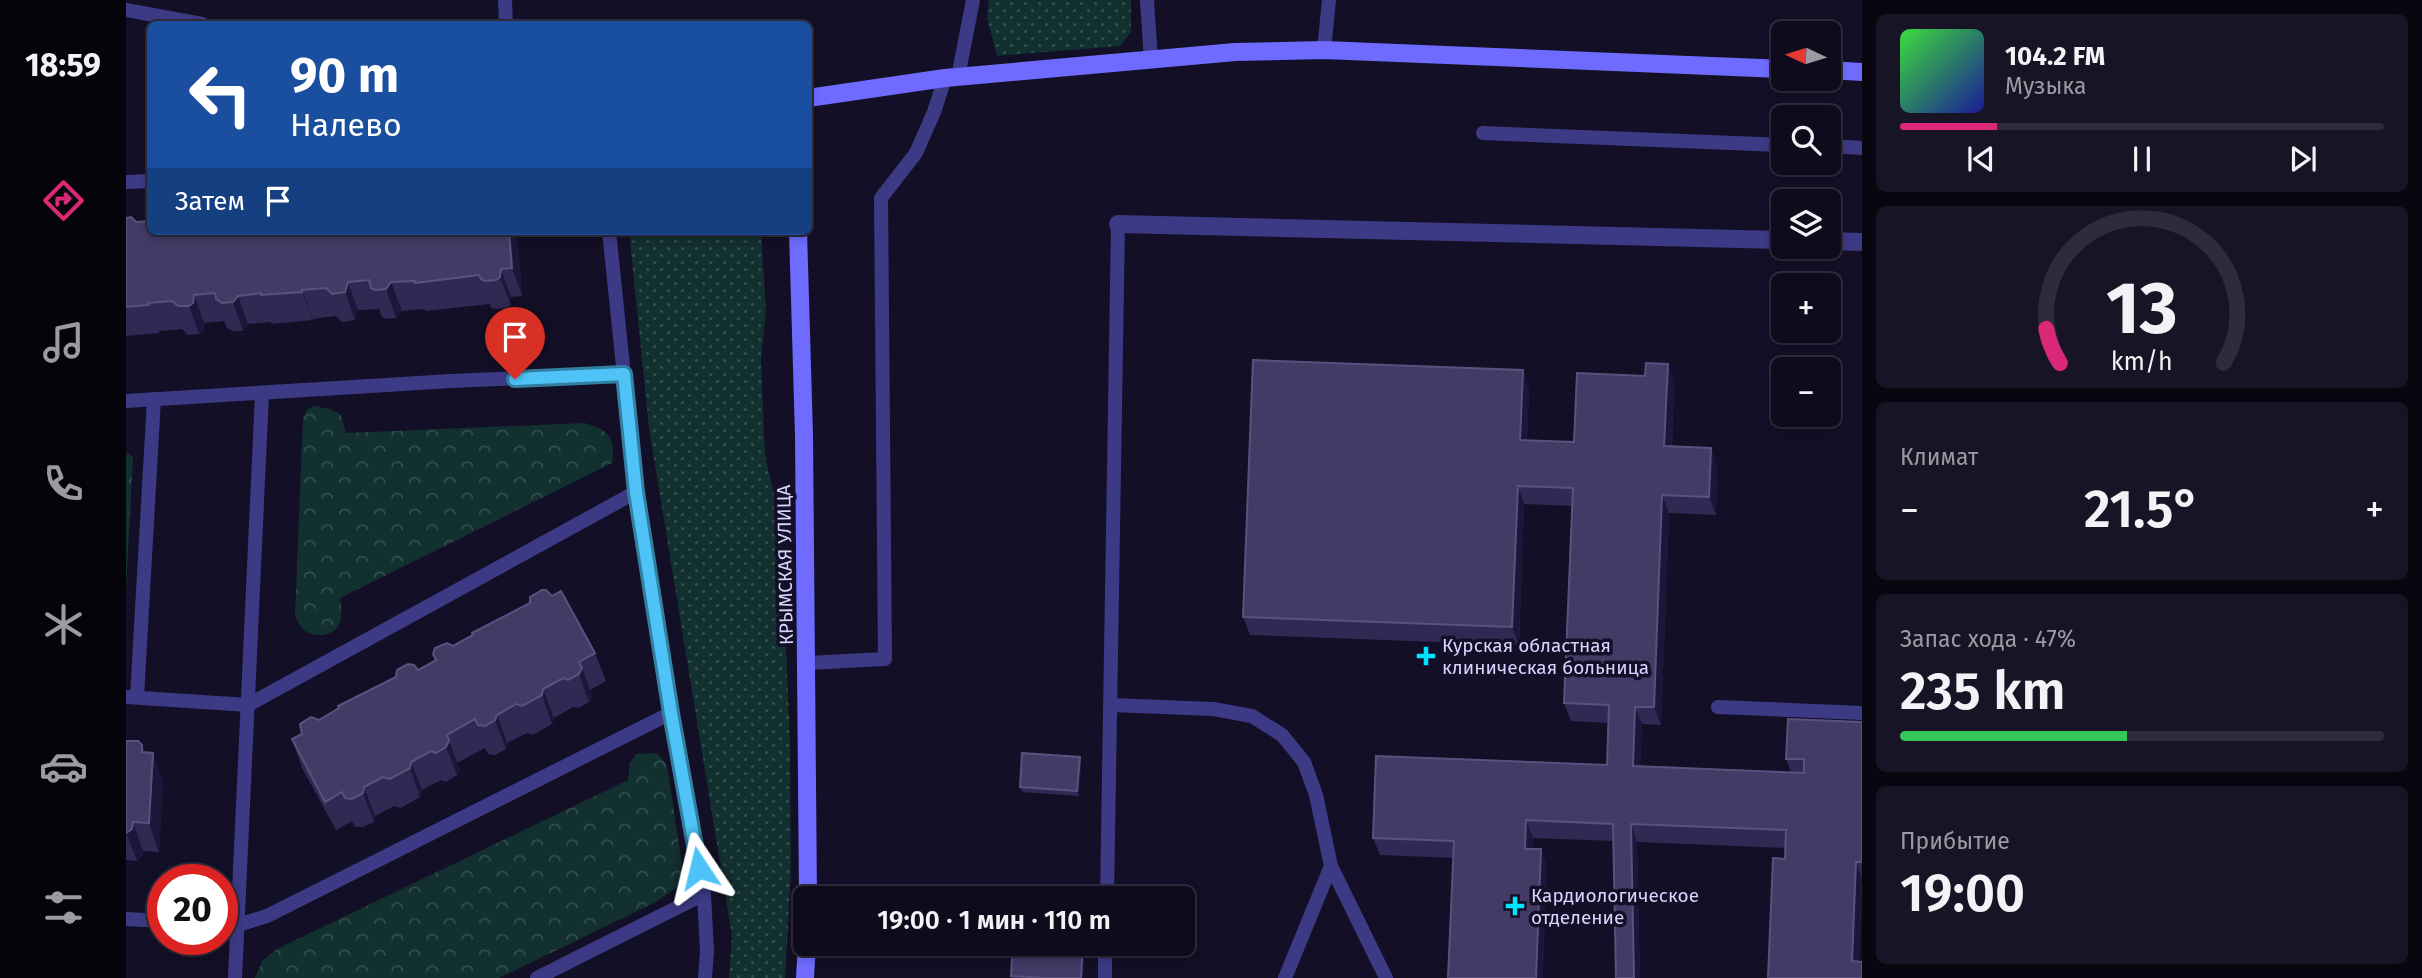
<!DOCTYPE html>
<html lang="ru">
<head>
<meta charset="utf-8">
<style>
  :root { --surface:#0e0b1c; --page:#171425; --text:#f1f3f6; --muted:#9b9ba3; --line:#2e2b3b; --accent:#db2777 }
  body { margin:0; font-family:"Fira Sans",sans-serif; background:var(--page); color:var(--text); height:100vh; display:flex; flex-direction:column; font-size:26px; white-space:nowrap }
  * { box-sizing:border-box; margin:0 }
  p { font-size:23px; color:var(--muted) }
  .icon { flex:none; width:38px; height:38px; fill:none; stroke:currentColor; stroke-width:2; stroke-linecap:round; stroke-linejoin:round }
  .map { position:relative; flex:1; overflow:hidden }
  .panel { display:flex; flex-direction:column; gap:14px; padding:14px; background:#08060f; width:560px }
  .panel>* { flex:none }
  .banner { position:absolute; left:21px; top:21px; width:665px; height:214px; border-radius:10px; box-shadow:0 4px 10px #0003,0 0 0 2px var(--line); background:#1a4fa0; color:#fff; overflow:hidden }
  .needle { width:46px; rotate:274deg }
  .controls { position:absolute; left:1645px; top:21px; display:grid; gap:14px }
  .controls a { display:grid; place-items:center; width:70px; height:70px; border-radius:10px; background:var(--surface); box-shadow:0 4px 10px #0003,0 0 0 2px var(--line); font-size:35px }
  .speed { position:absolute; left:21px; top:864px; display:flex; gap:14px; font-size:35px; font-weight:700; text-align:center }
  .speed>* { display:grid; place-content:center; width:91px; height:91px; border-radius:50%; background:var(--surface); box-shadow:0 4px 10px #0003,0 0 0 2px var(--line); line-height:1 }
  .speed .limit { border:10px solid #d22; background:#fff; color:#111 }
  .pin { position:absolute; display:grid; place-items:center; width:60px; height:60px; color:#fff; margin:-72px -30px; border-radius:50% 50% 50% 0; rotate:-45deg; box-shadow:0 0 7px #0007 }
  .pin .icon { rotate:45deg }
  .me { position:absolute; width:77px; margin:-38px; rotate:350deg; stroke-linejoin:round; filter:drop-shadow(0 0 5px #0008) }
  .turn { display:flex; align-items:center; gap:24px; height:147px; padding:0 28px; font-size:32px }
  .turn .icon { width:91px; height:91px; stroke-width:2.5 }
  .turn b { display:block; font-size:49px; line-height:60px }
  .then { display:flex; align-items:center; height:66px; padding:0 28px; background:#0003; gap:14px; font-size:26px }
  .big { font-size:52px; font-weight:600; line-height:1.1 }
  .panel .card { flex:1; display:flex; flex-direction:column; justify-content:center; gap:10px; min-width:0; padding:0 24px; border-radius:10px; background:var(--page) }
  .panel .dial { align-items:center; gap:0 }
  .dial svg { height:182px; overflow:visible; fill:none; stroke:var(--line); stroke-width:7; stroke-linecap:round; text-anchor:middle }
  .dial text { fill:var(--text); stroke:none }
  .song { display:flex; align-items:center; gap:21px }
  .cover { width:84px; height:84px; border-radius:10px; background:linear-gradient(135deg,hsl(120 70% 55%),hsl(240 70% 35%)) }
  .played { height:7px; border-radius:4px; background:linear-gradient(90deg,var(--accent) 20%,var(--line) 20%) }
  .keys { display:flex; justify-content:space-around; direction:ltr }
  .heat { display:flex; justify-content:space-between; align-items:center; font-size:38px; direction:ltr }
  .charge { height:10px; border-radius:5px; background:linear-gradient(90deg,#34c759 47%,var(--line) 0) }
  .trip { position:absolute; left:667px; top:886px; width:402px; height:70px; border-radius:10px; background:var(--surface); box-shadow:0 4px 10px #0003,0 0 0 2px var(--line); font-weight:600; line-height:70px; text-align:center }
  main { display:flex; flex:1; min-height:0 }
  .tab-bar { display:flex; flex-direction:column; width:126px; justify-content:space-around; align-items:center; background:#06040b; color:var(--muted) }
  .tab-bar .icon { width:49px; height:49px }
  .tab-bar .selected { color:var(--accent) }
  .tab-bar b { font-size:32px; color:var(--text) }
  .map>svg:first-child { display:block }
  .grass { fill:url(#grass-dots) }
  .park { fill:url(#park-crowns) }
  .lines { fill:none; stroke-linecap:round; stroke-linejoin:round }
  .lane { stroke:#3d3a85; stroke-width:14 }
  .street { stroke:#3d3a85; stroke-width:18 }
  .secondary { stroke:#6f6bff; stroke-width:18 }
  .wall { fill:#312854 }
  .shaded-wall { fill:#1d163a }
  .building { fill:#433a66; stroke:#5a527e; stroke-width:2 }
  .route-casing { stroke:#337fa1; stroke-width:18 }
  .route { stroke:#4fc3f7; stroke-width:12 }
  .poi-dot { fill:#00e5ff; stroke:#130f26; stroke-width:2.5 }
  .labels { text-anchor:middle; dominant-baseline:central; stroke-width:7; stroke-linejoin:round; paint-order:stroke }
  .street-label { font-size:19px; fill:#d9d4ff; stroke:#130f26 }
  .poi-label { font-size:19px; fill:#d9d4ff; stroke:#130f26; text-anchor:start }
</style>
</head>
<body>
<main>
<nav class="tab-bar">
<b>18:59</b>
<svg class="icon selected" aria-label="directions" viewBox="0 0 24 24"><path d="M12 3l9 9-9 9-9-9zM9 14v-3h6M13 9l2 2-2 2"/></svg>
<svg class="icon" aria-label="music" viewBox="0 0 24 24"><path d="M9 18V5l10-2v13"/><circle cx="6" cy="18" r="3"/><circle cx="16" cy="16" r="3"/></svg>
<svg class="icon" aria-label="phone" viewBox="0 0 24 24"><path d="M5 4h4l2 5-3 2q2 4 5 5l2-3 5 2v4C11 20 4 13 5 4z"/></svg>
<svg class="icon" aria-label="climate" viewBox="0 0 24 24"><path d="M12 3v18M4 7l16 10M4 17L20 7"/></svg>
<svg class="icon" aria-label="car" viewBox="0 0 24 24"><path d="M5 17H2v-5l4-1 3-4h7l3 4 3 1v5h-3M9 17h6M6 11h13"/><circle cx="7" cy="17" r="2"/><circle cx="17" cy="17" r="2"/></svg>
<svg class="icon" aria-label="filters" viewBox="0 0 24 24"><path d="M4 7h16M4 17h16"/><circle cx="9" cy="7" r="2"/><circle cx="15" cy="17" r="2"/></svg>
</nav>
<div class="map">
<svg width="1736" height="978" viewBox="0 0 1736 978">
  <defs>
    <pattern id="grass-dots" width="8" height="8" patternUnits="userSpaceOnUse" patternTransform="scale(1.75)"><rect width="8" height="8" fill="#12302f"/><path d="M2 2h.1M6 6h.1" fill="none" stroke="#344d4e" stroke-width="1.8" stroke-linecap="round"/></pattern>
    <pattern id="park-crowns" width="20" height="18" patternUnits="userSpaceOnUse" patternTransform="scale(1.75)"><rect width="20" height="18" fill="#12302f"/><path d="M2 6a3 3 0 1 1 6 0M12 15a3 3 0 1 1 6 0" fill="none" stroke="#344d4e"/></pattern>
  </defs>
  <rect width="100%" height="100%" fill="#130f26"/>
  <g class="grass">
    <polygon points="863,0 1005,0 1005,32 994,46 871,56 861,18"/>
    <polygon points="503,231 635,231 640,311 635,359 639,454 655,528 664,742 665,871 659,978 603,978 606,936 523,428"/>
  </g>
  <g class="park">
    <path d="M187 406 205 409 215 415 220 433 458 423C483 430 490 437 486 463L214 598C215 606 217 614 214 622 210 635 191 639 179 631 175 628 172 621 169 616L177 418 181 410Z"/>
    <polygon points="0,452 7,457 0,590"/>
    <polygon points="531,753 541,765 557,871 550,888 530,902 373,978 129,978 137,960 151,949 502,780 504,763 510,754"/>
  </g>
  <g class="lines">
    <g class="lane">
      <polyline points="379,0 380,24"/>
      <polyline points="1021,0 1025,61"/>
      <polyline points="0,10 76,24"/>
      <polyline points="1198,50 1203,0"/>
      <polyline points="832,77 847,0"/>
      <polyline points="1357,133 1657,145"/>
      <polyline points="1703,146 1736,148"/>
      <polyline points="0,182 24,181"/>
      <polyline points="483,231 510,492 545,713 578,894 581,952 579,978"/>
      <polyline points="0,401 325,381 497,374"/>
      <polyline points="682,663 759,659 755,198 790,153 808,112 819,78"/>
      <polyline points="0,697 122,705 510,492"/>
      <polyline points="11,697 28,399"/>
      <polyline points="985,705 1087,709 1126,716 1156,735 1178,762 1190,795 1205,866 1159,978"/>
      <polyline points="1592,707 1736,713"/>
      <polyline points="1205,866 1260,978"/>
      <polyline points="981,898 992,224"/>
      <polyline points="0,919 37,921"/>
      <polyline points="96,924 112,925 141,916 545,713"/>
      <polyline points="109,978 136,394"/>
      <polyline points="411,978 578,894"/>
      <polyline points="979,978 979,943"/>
    </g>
    <g class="street">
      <polyline points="992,224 1657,240"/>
      <polyline points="1703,241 1736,242"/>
    </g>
    <g class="secondary">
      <polyline points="1703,70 1736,72"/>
      <polyline points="682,98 819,78 1109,52 1198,50 1657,69"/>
      <polyline points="672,231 678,435 682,898"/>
      <polyline points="679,978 681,943"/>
    </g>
  </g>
  <g class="wall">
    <polygon points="0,218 10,222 24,231 391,231 396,296 385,297 385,306 380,308 369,309 365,308 364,304 299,311 299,309 276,311 270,318 260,319 256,317 253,309 232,310 229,320 216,322 210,316 187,319 187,320 145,324 145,322 122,324 117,331 107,331 101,328 98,321 78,323 77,332 73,334 62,335 56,329 33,331 33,333 0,336"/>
    <polygon points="1519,376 1548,381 1546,447 1585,448 1591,466 1590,515 1543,513 1535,725 1516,724 1514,766 1665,773 1660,759 1736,722 1736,891 1733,961 1736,978 1659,859 1659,848 1511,842 1514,978 1490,978 1487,841 1407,838 1406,849 1415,849 1421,867 1327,858 1254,855 1247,838 1481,765 1483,723 1445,721 1438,703 1446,506 1398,504 1393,645 1124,635 1117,617 1403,388 1401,440 1448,442"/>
    <polygon points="327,646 469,653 480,681 464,690 466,696 463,702 452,708 447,707 428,718 426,724 407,735 401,733 381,743 380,749 369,755 362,754 359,748 331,763 334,769 331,775 320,782 315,780 296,790 294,797 275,808 268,806 249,816 248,822 237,827 229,827 226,821 210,830 176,768 166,739 176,734 193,720 309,661"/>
    <polygon points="0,741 16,745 19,752 37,781 33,852 17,851 16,857 11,861 0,860"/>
    <polygon points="955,762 953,796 896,792 894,787"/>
    <polygon points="959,943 957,978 886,978 885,976"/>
  </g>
  <g class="shaded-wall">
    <polygon points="383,231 391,231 396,296 386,268"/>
    <polygon points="375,269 385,297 385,306 374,277"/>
    <polygon points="222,282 232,310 229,320 219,292"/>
    <polygon points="265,282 276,311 270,318 260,289"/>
    <polygon points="176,290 187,319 187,320 176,292"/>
    <polygon points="68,295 78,323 77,332 73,334 63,306"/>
    <polygon points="112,296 122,324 117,331 107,302"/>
    <polygon points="1542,364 1548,381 1545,464 1538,446"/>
    <polygon points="1397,370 1403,388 1400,458 1394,440"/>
    <polygon points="1585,448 1591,466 1590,515 1583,497"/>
    <polygon points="1392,486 1398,504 1393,645 1386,627"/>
    <polygon points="1536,495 1543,513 1535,725 1528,707"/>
    <polygon points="456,668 466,696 463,702 453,674"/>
    <polygon points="417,689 428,718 426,724 416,695"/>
    <polygon points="1509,707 1516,724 1513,784 1507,766"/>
    <polygon points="371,715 381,743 380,749 369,720"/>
    <polygon points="323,741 334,769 331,775 320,747"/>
    <polygon points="16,745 26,771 27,753 37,781 33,852 23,823"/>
    <polygon points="954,757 955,762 953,796 951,791"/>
    <polygon points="285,762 296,790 294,797 284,768"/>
    <polygon points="238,787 249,816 248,822 237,793"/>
    <polygon points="1400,820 1407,838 1405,866 1399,849"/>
    <polygon points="7,822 17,851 16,857 11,861 0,833"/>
    <polygon points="1505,824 1511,842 1514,978 1508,978"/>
    <polygon points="1415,849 1421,867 1417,978 1410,978"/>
    <polygon points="1730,862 1736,879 1732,978 1726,961"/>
    <polygon points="957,943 959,943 957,978 955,978"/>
  </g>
  <g class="building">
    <polygon points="5,217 10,222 24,221 24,231 383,231 386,268 375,269 374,277 370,280 359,281 355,279 353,275 289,283 289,281 265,282 260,289 249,290 245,288 243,280 222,282 219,292 206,294 200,288 176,290 176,292 135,295 135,293 112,296 107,302 96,303 90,299 89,293 68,295 67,303 63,306 52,306 46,301 22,303 23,305 0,307 0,218"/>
    <polygon points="1127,360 1397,370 1394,440 1448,442 1451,373 1519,376 1520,363 1542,364 1538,446 1585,448 1583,497 1536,495 1528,707 1509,707 1507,766 1678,773 1678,759 1660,759 1662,719 1736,722 1736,862 1730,862 1726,961 1736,962 1736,978 1642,978 1647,858 1659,859 1660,830 1505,824 1508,978 1490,978 1487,824 1400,820 1399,849 1415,849 1410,978 1322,978 1328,841 1247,838 1250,756 1481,765 1483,705 1438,703 1447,488 1392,486 1386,627 1117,617"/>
    <polygon points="416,590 420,590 426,596 435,591 469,653 453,662 456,668 453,674 442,680 437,678 417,689 416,695 396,706 390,704 371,715 369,720 359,726 352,725 349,719 321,735 323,741 320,747 310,753 305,751 285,762 284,768 264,779 257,777 238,787 237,793 226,799 219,798 216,792 199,802 166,739 176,734 174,724 185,717 193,720 213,708 212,706 270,677 271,670 282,664 288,665 292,670 310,660 307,654 309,648 321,643 327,646 347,635 346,633 404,603 404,597"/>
    <polygon points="0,741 12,741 16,745 16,752 27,753 23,823 7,822 6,829 0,833"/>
    <polygon points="896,753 954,757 951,791 894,787"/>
    <polygon points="887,943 957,943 955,978 920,978 885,976"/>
  </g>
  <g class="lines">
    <g class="route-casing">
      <polyline id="route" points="389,379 498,374 510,492 545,713 573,868"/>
    </g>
    <use href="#route" class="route"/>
  </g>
  <g class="poi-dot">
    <path d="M1296.5 645.5h7v7h7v7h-7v7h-7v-7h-7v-7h7z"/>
    <path d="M1385.5 895.5h7v7h7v7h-7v7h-7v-7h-7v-7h7z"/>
  </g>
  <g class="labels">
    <g class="street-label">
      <text transform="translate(659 565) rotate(-91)">КРЫМСКАЯ УЛИЦА</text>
    </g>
    <g class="poi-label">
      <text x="1316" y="645">Курская областная<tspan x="1316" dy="22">клиническая больница</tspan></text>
      <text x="1405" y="895">Кардиологическое<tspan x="1405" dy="22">отделение</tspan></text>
    </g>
  </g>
</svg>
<div class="controls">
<a><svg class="needle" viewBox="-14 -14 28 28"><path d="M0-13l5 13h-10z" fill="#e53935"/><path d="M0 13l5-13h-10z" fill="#9b9ba3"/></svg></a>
<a><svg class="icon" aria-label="search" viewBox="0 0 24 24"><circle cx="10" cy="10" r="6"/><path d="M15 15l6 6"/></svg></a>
<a><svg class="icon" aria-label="layers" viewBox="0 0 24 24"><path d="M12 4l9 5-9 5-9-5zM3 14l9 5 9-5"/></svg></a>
<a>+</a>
<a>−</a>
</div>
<div class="speed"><div class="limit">20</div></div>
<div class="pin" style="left:389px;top:379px;background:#d93025"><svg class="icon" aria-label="arrive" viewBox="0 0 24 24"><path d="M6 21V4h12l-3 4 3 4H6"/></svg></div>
<svg class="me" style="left:573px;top:868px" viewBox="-20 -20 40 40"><path d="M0-17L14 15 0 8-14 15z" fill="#4fc3f7" stroke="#fff" stroke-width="4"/></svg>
<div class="trip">19:00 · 1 мин · 110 m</div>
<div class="banner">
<div class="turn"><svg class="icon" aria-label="left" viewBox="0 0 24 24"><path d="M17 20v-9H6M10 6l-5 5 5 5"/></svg><div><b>90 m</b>Налево</div></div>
<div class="then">Затем<svg class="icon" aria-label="arrive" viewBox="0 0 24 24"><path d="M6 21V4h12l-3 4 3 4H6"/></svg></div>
</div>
</div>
<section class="panel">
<div class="card">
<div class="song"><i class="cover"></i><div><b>104.2 FM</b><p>Музыка</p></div></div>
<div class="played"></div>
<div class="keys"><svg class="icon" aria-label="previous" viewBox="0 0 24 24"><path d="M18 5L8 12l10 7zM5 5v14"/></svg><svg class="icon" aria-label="pause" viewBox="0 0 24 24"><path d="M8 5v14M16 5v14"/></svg><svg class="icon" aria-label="next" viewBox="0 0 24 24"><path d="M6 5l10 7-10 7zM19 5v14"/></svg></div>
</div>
<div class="card dial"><svg viewBox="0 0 100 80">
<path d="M14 69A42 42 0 1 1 86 69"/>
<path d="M14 69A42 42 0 0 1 8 54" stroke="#db2777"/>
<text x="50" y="56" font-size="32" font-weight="700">13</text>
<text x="50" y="72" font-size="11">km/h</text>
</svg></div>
<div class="card"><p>Климат</p>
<div class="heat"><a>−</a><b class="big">21.5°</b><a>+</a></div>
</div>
<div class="card"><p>Запас хода · 47%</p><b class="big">235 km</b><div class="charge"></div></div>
<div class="card"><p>Прибытие</p><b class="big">19:00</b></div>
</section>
</main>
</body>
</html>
